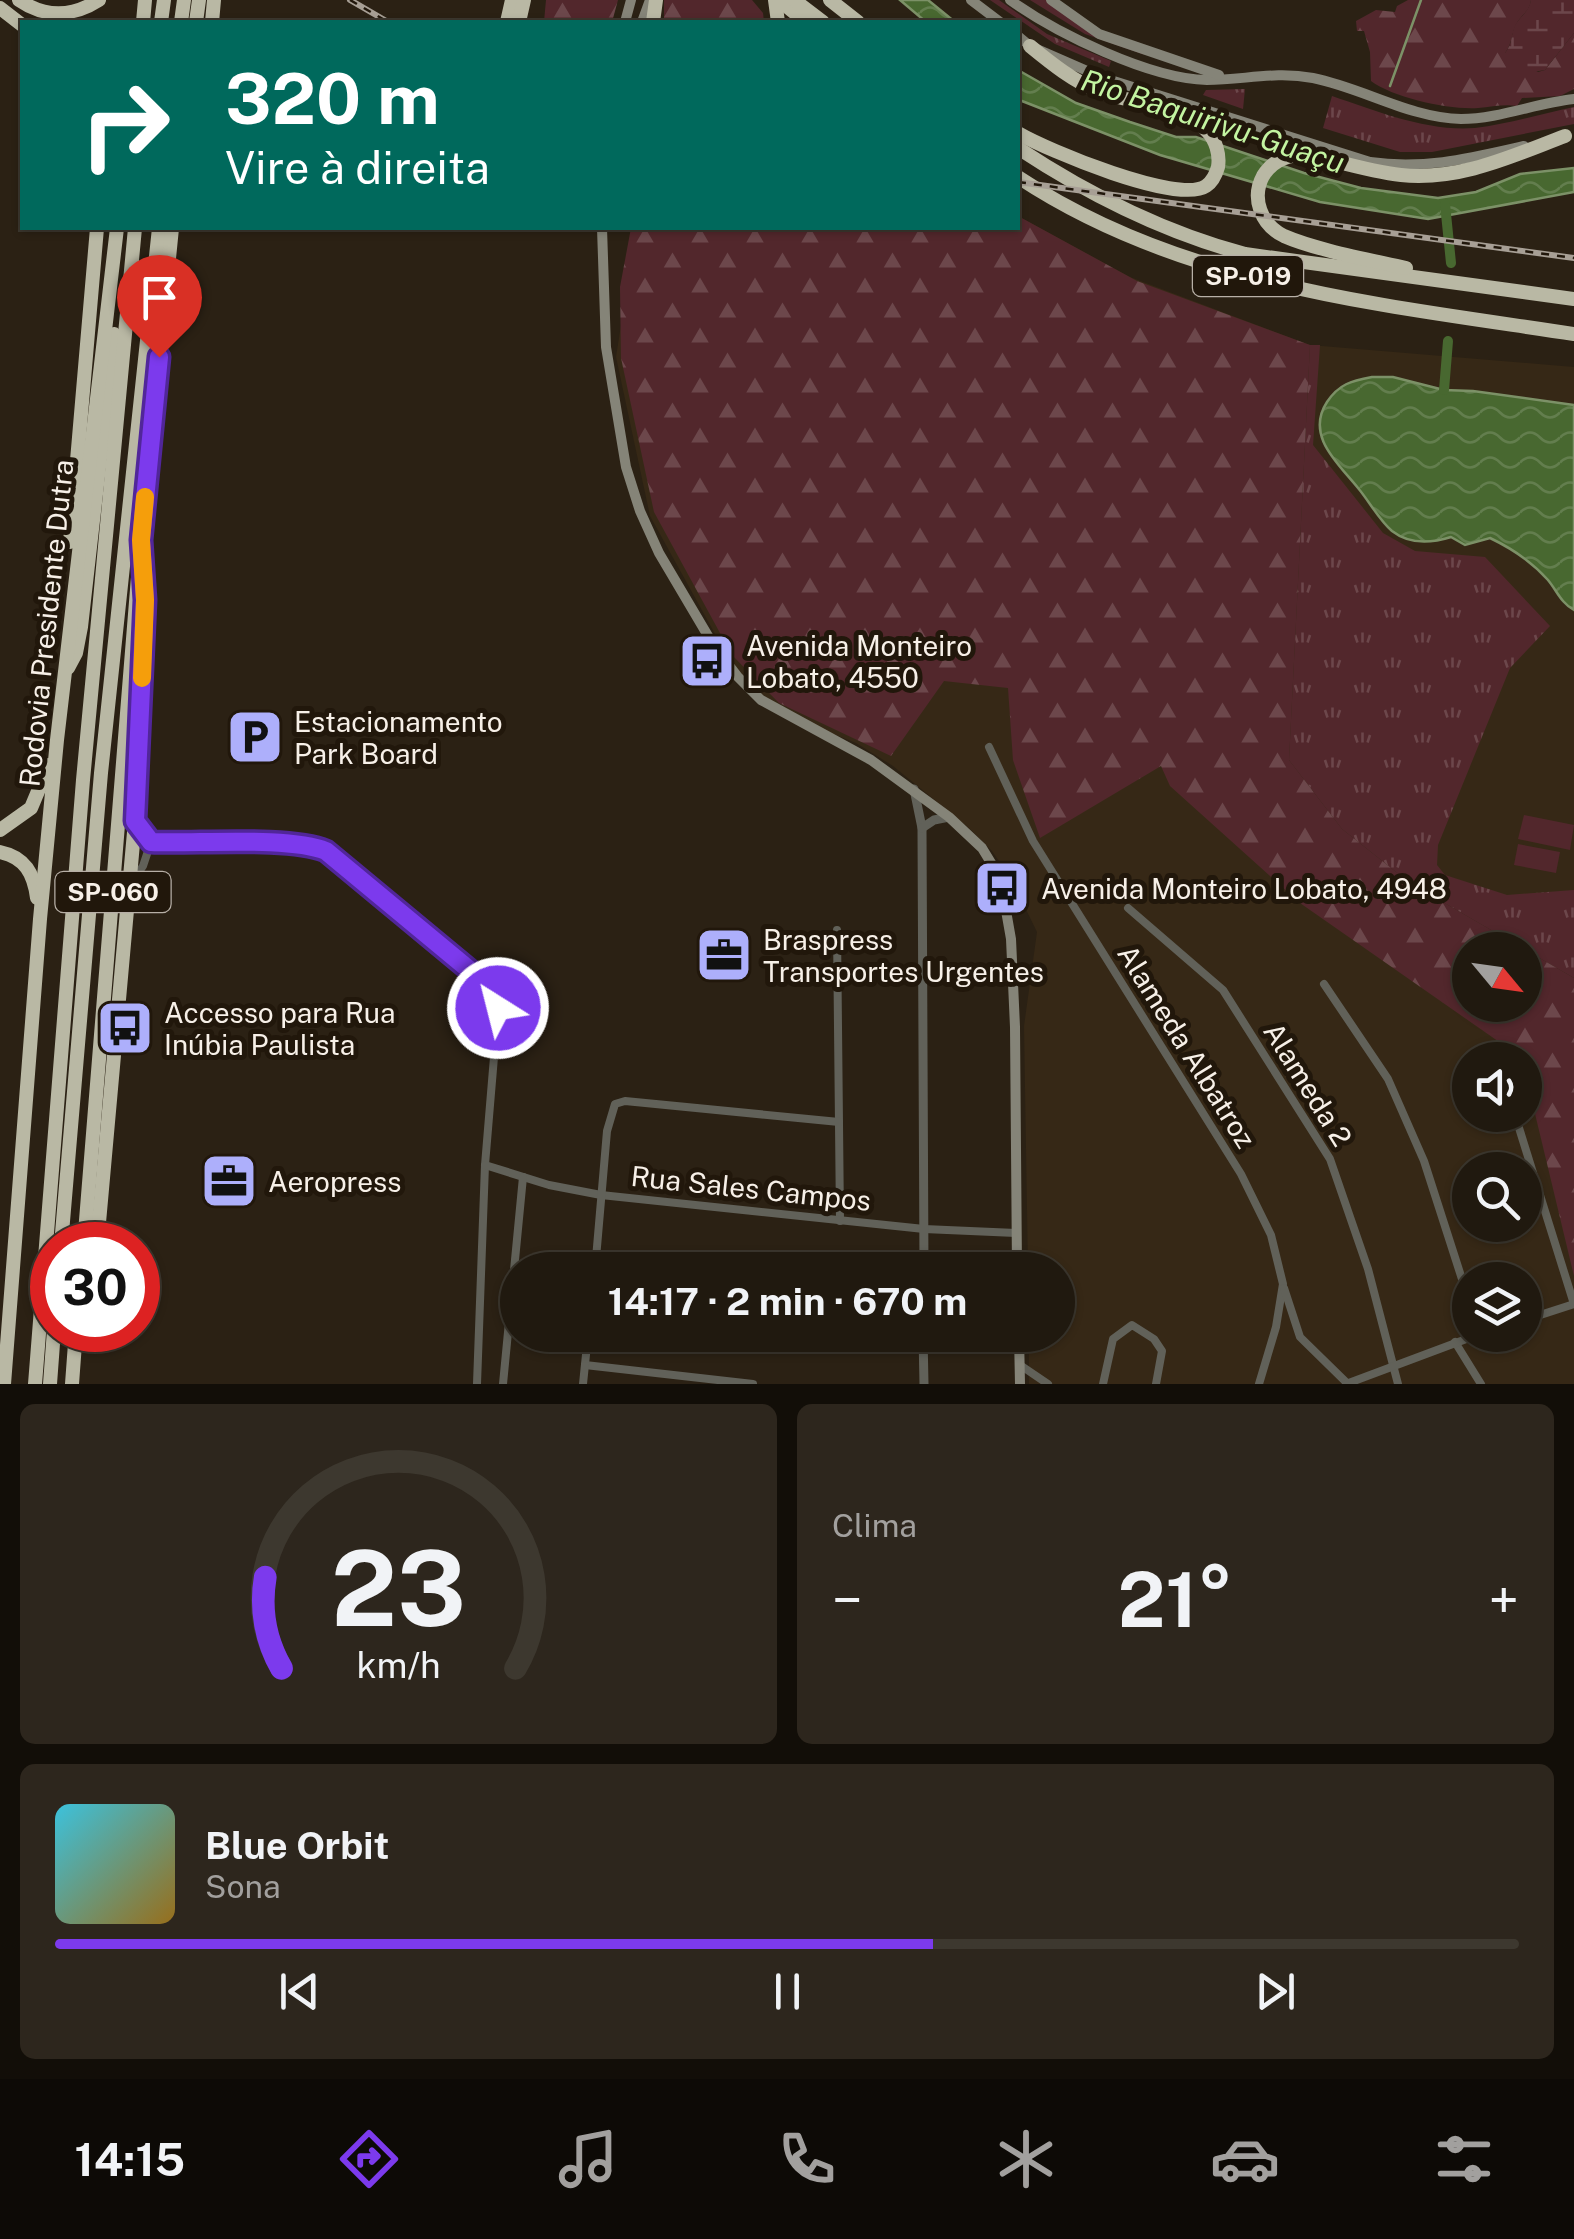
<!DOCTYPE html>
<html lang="pt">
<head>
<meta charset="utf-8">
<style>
  :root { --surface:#20190f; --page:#2d261d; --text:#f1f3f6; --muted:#a2a09e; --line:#3d382f; --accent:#7c3aed }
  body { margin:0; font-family:"Public Sans",sans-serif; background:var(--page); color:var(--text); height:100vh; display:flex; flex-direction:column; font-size:38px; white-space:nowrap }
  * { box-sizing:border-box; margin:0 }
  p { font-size:32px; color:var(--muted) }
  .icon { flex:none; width:55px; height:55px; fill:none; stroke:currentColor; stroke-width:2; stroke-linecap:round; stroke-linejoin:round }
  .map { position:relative; height:1384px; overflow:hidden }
  .panel { display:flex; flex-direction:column; gap:20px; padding:20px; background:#120e08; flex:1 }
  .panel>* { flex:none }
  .guide { position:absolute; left:20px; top:20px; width:1000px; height:210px; border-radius:0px; box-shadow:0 2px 8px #0004,0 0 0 2px var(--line); background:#00695c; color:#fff; overflow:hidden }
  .needle { width:65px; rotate:119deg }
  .controls { position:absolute; left:1452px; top:932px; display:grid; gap:20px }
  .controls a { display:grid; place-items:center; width:90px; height:90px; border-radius:50%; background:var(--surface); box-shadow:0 2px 8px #0004,0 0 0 2px var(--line); font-size:50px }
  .speed { position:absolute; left:30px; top:1222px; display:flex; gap:20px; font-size:50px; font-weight:700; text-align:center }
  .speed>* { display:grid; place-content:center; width:130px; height:130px; border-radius:50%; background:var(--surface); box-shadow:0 2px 8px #0004,0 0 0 2px var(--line); line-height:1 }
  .speed .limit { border:15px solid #d22; background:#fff; color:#111 }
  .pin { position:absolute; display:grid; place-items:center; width:85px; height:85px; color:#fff; margin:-102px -42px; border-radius:50% 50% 50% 0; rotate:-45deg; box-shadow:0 0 10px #0007 }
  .pin .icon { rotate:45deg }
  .me { position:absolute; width:110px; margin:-55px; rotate:324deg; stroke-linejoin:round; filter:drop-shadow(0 0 8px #0008) }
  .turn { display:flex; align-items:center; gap:35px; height:210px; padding:0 40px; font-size:45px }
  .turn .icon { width:130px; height:130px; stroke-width:2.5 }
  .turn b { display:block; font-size:70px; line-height:85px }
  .big { font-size:75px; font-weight:700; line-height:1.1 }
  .panel .card { flex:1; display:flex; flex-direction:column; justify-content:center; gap:15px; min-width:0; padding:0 35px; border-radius:15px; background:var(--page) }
  .panel .dial { align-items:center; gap:0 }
  .dial svg { height:260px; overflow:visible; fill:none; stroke:var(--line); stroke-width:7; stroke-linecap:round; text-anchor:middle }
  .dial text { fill:var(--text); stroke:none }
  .song { display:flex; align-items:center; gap:30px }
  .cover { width:120px; height:120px; border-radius:15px; background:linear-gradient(135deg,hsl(190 70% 55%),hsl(40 70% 35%)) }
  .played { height:10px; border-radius:5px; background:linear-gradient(90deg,var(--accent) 60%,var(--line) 60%) }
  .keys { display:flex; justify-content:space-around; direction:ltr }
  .heat { display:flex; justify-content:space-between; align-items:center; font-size:55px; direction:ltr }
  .panel .tiles { flex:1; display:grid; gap:20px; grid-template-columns:1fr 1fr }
  .card:last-child { grid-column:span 2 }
  .trip { position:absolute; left:500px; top:1252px; width:575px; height:100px; border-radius:50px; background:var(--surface); box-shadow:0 2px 8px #0004,0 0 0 2px var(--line); font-weight:700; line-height:100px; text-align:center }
  .dock { display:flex; height:160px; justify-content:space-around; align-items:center; background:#0d0a06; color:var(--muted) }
  .dock .icon { width:70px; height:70px }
  .dock .current { color:var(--accent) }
  .dock b { font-size:45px; color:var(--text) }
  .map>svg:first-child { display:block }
  .built { fill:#362816; fill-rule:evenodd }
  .grass { fill:url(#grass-tufts) }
  .forest { fill:url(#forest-firs); fill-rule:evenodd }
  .wetland { fill:url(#wetland-marsh) }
  .garden { fill:#52272c }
  .water { fill:url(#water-waves); stroke:#7c9167; stroke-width:2.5 }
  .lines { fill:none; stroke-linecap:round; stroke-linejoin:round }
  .stream { stroke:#7c9167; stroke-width:2.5 }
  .canal { stroke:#486830; stroke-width:10 }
  .minor { stroke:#616159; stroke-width:8 }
  .tertiary { stroke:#616159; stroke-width:9 }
  .secondary { stroke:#858478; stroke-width:10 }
  .motorway { stroke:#b9b8a4; stroke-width:14 }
  .rail-casing { stroke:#a79f95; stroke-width:6 }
  .rail { stroke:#21170b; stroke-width:2.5; stroke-dasharray:8; stroke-linecap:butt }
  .route-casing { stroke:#51269a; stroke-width:25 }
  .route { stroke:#7c3aed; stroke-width:18 }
  .slow { stroke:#f59e0b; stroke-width:18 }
  .labels { text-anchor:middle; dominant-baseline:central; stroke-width:10; stroke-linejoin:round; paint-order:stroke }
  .shield { fill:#21170b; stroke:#b7afa6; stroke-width:2.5 }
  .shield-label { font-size:25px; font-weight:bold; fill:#f7f0e8 }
  .street-label { font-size:28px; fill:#f7f0e8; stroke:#21170b }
  .poi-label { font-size:28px; fill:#f7f0e8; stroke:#21170b; text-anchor:start }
  .water-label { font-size:30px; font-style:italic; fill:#c3f4a1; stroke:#21170b }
</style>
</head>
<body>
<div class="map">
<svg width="1574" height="1384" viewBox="0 0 1574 1384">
  <defs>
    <pattern id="grass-tufts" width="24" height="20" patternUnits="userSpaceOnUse" patternTransform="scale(2.5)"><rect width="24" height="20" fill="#52272c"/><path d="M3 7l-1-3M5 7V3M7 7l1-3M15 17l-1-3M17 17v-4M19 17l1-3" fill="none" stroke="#6c474b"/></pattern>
    <pattern id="forest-firs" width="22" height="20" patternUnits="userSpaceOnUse" patternTransform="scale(2.5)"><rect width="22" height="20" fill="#52272c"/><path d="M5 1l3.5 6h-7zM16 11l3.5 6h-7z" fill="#6c474b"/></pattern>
    <pattern id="wetland-marsh" width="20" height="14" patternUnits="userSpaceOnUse" patternTransform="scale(2.5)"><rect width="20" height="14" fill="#52272c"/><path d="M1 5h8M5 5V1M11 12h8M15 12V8" fill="none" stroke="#6c474b"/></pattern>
    <pattern id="water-waves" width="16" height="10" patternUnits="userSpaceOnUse" patternTransform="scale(2.5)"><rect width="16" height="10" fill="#486830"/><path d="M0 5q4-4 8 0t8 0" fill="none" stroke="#637e4e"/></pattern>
  </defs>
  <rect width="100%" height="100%" fill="#2b2114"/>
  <path class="built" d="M1018 216 1130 277 1310 345 1574 367V951L1564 972 1574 978V1384H1029V1335H1058V1270H1028L1024 1026 1037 932 1010 877 992 851 970 829 893 766 856 743 805 723 770 703 731 663 650 516 616 357 636 228H1018ZM1470 950H1525V1005H1470ZM1470 1060H1525V1115H1470ZM1470 1170H1525V1225H1470ZM1470 1280H1525V1335H1470Z"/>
  <g class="grass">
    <polygon points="990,0 999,0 1047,34 1111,61 1109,67 1055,44"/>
    <polygon points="1030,0 1046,0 1145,55 1085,34"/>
    <polygon points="1245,89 1243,109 1203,95 1206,90"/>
    <path d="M1332 96C1376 111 1428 132 1475 128 1508 124 1541 114 1574 107V124L1432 152H1400L1323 128Z"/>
    <polygon points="1310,345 1320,345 1313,445 1383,533 1415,551 1485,557 1550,626 1510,668 1438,845 1437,865 1445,875 1507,895 1574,890 1574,978 1410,883 1342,829 1289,760"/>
  </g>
  <g class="forest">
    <polygon points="546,0 618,0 612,22 544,22"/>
    <polygon points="664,0 752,0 763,13 764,22 664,22"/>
    <path d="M1408 0H1531C1529 12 1524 12 1518 21 1511 31 1513 43 1505 53L1538 72 1545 70 1574 33V89L1560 96 1522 98 1517 106C1504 104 1491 107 1478 108 1449 110 1394 98 1371 81L1370 52 1364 31H1357L1356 21 1376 10 1395 12 1397 6Z"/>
    <path d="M1018 216 1137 281 1310 345 1289 760 1342 829 1410 883 1574 978V1276L1525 1072V1060L1300 903 1170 786 1161 766 1040 838 1013 760 1008 688 944 681 891 756 779 703 732 655 654 512 621 358 620 287 631 228H1018ZM1470 950H1525V1005H1470Z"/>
  </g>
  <path class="wetland" d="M1531 0H1574V33L1545 70 1527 73 1508 70 1501 57C1512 47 1510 41 1514 28 1518 17 1529 13 1531 0Z"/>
  <g class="garden">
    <polygon points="1524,815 1574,825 1570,850 1518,839"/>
    <polygon points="1518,844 1560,852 1556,873 1514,865"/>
  </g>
  <g class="water">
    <polygon points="900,0 928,0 955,22 926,22"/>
    <polygon points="1018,70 1076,103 1130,122 1176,137 1196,137 1304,173 1361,188 1438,198 1476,192 1520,174 1574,168 1574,192 1428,219 1320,202 1160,155 1022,101 1018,99"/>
    <path d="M1372 377H1393L1444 390 1473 391 1574 405V610C1561 603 1557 591 1548 580 1532 562 1511 548 1490 538L1465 545 1451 537C1432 543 1410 545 1392 531 1379 520 1369 501 1358 488 1338 463 1305 436 1327 402 1339 384 1351 381 1372 377Z"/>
  </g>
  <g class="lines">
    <polyline class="stream" points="1390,86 1421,0"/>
    <g class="canal">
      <polyline points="1445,204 1451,263"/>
      <polyline points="1444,390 1448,341"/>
    </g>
    <g class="minor">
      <polyline points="989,747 1033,841 1241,1174 1271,1235 1283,1284 1276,1327 1259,1384"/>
      <path d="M151 842C194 844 290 836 325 851L499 997 485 1165 477 1384"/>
      <polyline points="131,883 143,866 151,842"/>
      <polyline points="1128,908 1223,990 1330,1159 1368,1269 1398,1384"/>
      <polyline points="837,930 840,1221"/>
      <polyline points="1324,984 1388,1079 1424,1161 1470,1304"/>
      <polyline points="1515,1115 1574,1304 1525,1320"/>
      <polyline points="485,1165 549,1185 601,1195 924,1229 1016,1233"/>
      <polyline points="595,1270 607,1131 615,1104 625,1101 839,1122"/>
      <polyline points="1284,1288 1300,1337 1347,1383"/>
      <polyline points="1455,1342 1481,1384"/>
      <polyline points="585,1365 753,1384"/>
      <polyline points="1020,1365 1048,1384"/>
      <polyline points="503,1384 523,1177"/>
      <polyline points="583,1384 588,1335"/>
      <polyline points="1103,1384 1113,1339 1132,1325 1154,1339 1162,1351 1156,1384"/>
      <polyline points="1346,1384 1477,1335"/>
    </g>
    <g class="tertiary">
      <polyline points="914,789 922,828 924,1270"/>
      <polyline points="922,828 934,820 949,817"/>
      <polyline points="923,1335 924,1384"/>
    </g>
    <g class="secondary">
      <polyline points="971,0 1000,22"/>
      <path d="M1010 0C1056 33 1150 79 1207 80 1244 80 1275 71 1313 78 1363 88 1410 118 1461 119 1499 119 1536 103 1574 99"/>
      <polyline points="1051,0 1099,34 1219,75"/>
      <polyline points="625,22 631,0"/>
      <polyline points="642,22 650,0"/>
      <path d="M1018 36 1030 46 1101 77 1370 162C1424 170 1471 158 1524 146"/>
      <polyline points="602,228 606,347 626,467 640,511 659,553 714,646 738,677 761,700 871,760 949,817 982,848 996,871 1002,888 1011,939 1015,1027 1017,1270"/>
      <polyline points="1019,1335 1020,1384"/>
    </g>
    <g class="motorway">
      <path d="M19 0C45 18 73 17 99 0"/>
      <polyline points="775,0 778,22"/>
      <polyline points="779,0 806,22"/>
      <polyline points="794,0 823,22"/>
      <polyline points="830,0 858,22"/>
      <polyline points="0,8 22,25"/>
      <polyline points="143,22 145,0"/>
      <polyline points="161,22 164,0"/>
      <polyline points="181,22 184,0"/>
      <polyline points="196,22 199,0"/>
      <polyline points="212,22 214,0"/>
      <polyline points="507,22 512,0"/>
      <polyline points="519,22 524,0"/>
      <polyline points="653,22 656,0"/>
      <path d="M1018 133C1047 150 1178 205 1206 186 1212 182 1216 174 1218 167 1220 155 1216 140 1207 131 1183 104 1133 104 1100 92 1073 81 1052 64 1030 46"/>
      <path d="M1018 148C1089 195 1163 232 1245 254L1574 299"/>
      <path d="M1018 177C1182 286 1383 305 1574 334"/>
      <path d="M1406 268C1371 260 1316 250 1284 236 1261 225 1251 198 1263 176 1274 158 1291 154 1311 155 1340 162 1371 172 1401 175 1460 181 1512 156 1565 136"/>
      <polyline points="70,542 97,228"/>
      <polyline points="68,668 76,653 81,627 114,334"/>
      <polyline points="0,830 31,808 49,765"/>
      <path d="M0 852C25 857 34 874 37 898"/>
      <polyline points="61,1245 101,773 159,228"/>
      <polyline points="84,1245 141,540 172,228"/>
      <polyline points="97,1245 135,821 144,623"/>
      <polyline points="4,1384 40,919 57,740 117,228"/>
      <polyline points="35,1384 83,780 135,228"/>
      <polyline points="50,1384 54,1330"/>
      <polyline points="72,1384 76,1330"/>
    </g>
    <g class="rail-casing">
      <g id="rail">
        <polyline points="350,0 388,22"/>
        <polyline points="1018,182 1574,258"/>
      </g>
    </g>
    <use href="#rail" class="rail"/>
  </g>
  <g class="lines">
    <g class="route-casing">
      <path id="route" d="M159 357 141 540 145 600 135 821 151 842C195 844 289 836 326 851L484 982 499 997 498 1008"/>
    </g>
    <use href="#route" class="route"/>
    <polyline class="slow" points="142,678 145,600 141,540 145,497"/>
  </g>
  <defs>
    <g id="bus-square" transform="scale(2.875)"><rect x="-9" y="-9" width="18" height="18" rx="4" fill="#adaffb" stroke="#21170b"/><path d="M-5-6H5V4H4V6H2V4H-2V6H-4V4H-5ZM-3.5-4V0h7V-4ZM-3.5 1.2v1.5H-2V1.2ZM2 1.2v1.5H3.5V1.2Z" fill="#111"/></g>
    <g id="parking-square" transform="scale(2.875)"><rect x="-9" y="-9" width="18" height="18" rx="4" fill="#adaffb" stroke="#21170b"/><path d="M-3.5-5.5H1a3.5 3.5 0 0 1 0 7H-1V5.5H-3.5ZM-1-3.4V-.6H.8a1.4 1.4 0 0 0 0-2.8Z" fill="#111"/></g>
    <g id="office-square" transform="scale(2.875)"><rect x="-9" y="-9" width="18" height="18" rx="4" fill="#adaffb" stroke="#21170b"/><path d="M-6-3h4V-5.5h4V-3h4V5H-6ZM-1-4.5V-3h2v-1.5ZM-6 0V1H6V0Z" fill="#111"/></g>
  </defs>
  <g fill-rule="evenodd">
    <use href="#bus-square" x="707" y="661"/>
    <use href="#parking-square" x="255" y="737"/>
    <use href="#bus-square" x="1002" y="888"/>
    <use href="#office-square" x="724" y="955"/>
    <use href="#bus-square" x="125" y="1028"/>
    <use href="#office-square" x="229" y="1181"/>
  </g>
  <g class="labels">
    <g class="shield">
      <rect x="1193" y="256" width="110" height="40" rx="8"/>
      <rect x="55.5" y="872" width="115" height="40" rx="8"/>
    </g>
    <g class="shield-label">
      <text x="1248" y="276">SP-019</text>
      <text x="113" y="892">SP-060</text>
    </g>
    <g class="street-label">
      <text transform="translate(46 623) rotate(-84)">Rodovia Presidente Dutra</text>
      <text transform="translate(1187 1046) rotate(58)">Alameda Albatroz</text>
      <text transform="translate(1308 1084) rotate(58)">Alameda 2</text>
      <text transform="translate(751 1188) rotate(6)">Rua Sales Campos</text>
    </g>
    <g class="poi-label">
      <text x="746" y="645">Avenida Monteiro<tspan x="746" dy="32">Lobato, 4550</tspan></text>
      <text x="294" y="721">Estacionamento<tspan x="294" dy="32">Park Board</tspan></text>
      <text x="1041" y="888">Avenida Monteiro Lobato, 4948</text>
      <text x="763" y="939">Braspress<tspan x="763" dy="32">Transportes Urgentes</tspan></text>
      <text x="164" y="1012">Accesso para Rua<tspan x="164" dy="32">Inúbia Paulista</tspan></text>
      <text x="268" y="1181">Aeropress</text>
    </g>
    <g class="water-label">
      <text transform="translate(1213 121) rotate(18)">Rio Baquirivu-Guaçu</text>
    </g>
  </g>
</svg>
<div class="controls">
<a><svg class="needle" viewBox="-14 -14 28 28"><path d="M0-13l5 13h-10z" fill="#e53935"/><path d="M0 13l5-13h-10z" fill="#a2a09e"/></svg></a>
<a><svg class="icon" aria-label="sound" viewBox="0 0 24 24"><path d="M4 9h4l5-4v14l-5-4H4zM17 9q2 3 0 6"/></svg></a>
<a><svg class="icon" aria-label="search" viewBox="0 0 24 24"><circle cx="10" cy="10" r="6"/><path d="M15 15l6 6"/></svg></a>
<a><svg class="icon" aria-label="layers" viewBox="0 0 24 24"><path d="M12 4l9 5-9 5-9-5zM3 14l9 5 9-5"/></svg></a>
</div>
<div class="speed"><div class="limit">30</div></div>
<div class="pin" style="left:159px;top:357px;background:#d93025"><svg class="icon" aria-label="arrive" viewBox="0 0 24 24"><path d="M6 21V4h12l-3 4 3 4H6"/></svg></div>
<svg class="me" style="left:498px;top:1008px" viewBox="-20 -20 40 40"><circle r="17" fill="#7c3aed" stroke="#fff" stroke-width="3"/><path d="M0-11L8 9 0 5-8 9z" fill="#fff"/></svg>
<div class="trip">14:17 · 2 min · 670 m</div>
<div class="guide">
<div class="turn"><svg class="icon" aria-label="right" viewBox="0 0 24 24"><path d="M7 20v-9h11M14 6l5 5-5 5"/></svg><div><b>320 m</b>Vire à direita</div></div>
</div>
</div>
<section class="panel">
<div class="tiles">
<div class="card dial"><svg viewBox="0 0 100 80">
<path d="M14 69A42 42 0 1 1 86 69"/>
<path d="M14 69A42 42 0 0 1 9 41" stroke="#7c3aed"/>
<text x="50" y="56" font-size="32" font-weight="700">23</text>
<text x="50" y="72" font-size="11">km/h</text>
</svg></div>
<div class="card"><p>Clima</p>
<div class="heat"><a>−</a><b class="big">21°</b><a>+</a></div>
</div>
<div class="card">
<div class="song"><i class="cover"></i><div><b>Blue Orbit</b><p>Sona</p></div></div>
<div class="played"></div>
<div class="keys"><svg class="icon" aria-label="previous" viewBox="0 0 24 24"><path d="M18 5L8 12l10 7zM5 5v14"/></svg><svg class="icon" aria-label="pause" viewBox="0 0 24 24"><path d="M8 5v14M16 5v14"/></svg><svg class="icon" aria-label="next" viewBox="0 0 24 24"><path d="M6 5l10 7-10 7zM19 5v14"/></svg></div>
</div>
</div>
</section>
<nav class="dock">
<b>14:15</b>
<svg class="icon current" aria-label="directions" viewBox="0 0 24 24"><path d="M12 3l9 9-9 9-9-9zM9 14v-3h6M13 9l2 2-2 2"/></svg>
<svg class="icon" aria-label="music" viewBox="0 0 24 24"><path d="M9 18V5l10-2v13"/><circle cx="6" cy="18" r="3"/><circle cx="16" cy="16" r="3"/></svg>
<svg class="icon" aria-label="phone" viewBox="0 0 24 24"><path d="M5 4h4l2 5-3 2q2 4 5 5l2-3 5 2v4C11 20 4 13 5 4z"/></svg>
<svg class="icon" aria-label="climate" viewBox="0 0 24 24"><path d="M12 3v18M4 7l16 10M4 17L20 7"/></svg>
<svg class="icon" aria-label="car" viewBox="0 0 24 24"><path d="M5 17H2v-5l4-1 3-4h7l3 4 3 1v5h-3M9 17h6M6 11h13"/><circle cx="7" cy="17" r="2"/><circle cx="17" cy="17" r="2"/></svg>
<svg class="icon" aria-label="filters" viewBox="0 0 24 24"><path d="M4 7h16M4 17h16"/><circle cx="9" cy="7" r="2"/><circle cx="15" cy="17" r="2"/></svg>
</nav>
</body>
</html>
